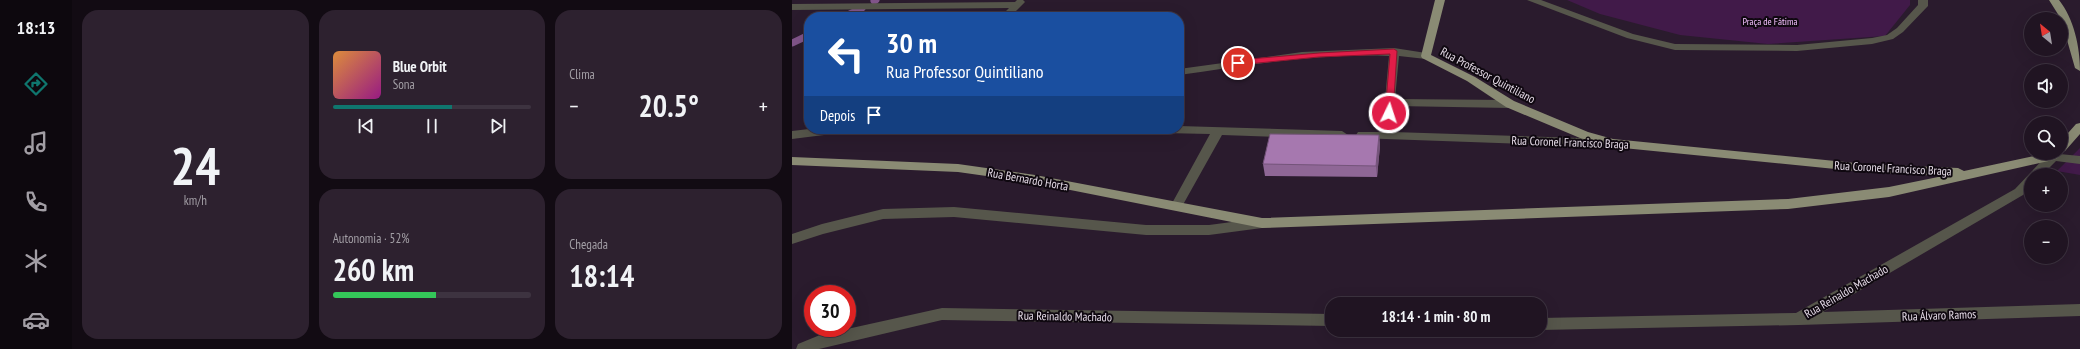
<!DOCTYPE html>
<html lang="pt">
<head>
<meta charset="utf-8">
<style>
  :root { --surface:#201422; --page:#2d212f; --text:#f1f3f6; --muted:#a29ea5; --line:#3d3340; --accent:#0f766e }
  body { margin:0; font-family:"PT Sans Narrow",sans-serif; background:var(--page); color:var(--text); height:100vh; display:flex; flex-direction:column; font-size:15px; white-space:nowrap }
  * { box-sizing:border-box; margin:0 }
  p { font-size:13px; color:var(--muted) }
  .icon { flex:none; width:22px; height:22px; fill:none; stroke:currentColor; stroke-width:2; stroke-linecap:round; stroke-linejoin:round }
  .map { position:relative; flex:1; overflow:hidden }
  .details { display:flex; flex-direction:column; gap:10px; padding:10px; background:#120b13; width:720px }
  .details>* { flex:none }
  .top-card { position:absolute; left:12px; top:12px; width:380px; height:122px; border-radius:16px; box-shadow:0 4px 16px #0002,0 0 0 1px var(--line); background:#1a4fa0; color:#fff; overflow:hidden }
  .needle { width:26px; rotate:330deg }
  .tools { position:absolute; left:1232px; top:12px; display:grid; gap:8px }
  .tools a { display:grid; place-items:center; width:44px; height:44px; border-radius:50%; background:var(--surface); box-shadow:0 4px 16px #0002,0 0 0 1px var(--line); font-size:20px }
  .speed { position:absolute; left:12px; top:285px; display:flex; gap:8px; font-size:20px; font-weight:700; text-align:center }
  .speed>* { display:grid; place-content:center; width:52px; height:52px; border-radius:50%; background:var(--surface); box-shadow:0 4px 16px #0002,0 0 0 1px var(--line); line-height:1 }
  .speed .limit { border:6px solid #d22; background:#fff; color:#111 }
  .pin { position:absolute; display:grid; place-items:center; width:34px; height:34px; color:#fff; margin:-17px; border:2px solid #fff; border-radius:50%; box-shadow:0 1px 4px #0007 }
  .me { position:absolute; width:44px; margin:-22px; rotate:4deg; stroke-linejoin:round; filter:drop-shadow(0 0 3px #0008) }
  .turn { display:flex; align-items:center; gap:14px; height:84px; padding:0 16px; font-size:18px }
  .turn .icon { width:52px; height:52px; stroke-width:2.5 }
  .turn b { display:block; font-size:28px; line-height:34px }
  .then { display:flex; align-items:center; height:38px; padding:0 16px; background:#0003; gap:8px; font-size:15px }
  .big { font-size:30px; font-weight:600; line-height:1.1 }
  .details .card { flex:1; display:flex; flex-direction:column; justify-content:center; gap:6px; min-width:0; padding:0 14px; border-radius:16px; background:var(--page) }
  .details .dial { align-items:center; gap:0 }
  .dial b { font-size:52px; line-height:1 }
  .song { display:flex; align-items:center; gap:12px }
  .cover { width:48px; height:48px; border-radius:6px; background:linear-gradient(135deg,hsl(30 70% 55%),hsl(310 70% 35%)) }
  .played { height:4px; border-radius:2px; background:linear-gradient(90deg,var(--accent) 60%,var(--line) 60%) }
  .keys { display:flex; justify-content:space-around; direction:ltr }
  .heat { display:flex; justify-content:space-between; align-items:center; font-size:22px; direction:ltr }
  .charge { height:6px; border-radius:3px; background:linear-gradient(90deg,#34c759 52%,var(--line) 0) }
  .details .tiles { flex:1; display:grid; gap:10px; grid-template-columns:repeat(3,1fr) }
  .card:first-child { grid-row:span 2 }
  .trip { position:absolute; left:533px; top:297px; width:222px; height:40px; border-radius:16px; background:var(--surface); box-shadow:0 4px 16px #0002,0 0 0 1px var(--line); font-weight:600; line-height:40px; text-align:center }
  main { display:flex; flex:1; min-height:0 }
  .tabs { display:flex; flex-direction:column; width:72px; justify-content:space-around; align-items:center; background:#0d080e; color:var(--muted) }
  .tabs .icon { width:28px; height:28px }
  .tabs .on { color:var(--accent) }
  .tabs b { font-size:18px; color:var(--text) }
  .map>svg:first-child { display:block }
  .green { fill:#411a49 }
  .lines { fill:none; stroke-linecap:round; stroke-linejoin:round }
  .stream { stroke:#805489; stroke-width:7 }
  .minor { fill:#56564b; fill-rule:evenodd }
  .major { fill:#8a8b74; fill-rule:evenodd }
  .wall { fill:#8f6796 }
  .shaded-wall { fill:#74547a }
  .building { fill:#a678af; stroke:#74547a }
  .route { fill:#e11d48; stroke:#92132f }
  .labels { text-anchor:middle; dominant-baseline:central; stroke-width:4; stroke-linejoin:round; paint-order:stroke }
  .far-park-label { font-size:10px; fill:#f4c0ff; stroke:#0f0810 }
  .street-label { font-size:12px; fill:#e5dbe7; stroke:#0f0810 }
</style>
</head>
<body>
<main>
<nav class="tabs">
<b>18:13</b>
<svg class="icon on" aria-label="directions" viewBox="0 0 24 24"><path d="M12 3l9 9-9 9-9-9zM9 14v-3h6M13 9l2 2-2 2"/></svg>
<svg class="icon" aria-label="music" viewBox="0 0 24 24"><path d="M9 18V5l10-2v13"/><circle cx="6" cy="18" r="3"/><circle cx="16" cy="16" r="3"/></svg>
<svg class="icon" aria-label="phone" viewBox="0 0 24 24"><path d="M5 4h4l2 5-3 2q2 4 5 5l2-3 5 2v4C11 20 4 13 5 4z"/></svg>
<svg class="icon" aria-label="climate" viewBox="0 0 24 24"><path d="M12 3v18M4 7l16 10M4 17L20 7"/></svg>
<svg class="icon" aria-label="car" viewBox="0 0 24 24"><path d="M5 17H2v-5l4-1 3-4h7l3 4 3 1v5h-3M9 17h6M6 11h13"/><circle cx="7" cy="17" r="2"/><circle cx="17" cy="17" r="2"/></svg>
</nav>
<section class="details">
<div class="tiles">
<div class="card dial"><b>24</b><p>km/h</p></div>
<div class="card">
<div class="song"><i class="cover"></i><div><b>Blue Orbit</b><p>Sona</p></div></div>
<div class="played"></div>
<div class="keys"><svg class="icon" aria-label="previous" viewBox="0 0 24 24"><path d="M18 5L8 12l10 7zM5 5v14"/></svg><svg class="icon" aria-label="pause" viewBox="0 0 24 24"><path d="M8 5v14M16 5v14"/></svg><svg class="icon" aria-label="next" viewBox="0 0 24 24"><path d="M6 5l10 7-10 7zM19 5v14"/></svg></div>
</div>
<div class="card"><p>Clima</p>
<div class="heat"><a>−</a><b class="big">20.5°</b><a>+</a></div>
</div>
<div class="card"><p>Autonomia · 52%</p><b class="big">260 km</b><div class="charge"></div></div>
<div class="card"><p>Chegada</p><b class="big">18:14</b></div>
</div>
</section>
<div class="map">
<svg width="1288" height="349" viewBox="0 0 1288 349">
  <rect width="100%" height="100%" fill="#2a1b2d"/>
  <g class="green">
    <polygon points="775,0 1118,0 1118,5 1093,36 976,44 888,35 808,14"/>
    <polygon points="1288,148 1288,175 1265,171"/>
  </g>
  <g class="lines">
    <g class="stream">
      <polyline points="82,1 84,0"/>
      <polyline points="52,17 70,8"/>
      <polyline points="0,43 17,35"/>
    </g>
    <g class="minor">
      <polygon points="225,0 231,0 233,2 218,17 208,17 217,8 0,10 0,4 223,2"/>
      <polygon points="735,0 749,0 841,34 883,44 1005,45 1080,38 1095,35 1105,28 1126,5 1126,0 1136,0 1136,6 1111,32 1101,39 1080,44 1005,51 883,50 835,38"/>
      <path d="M602 48 634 53 639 56 634 59 607 56 603 99 718 100 723 104 718 108 603 106 601 132 820 139 826 143 820 147 566 138 564 135 566 132H590L597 56C526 53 457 65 387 75V69L510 52Z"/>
      <polygon points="387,126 550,131 556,135 550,139 430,135 388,210 380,210 378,207 418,134 371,133 365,129 387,129"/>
      <polygon points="17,129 54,129 48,133 0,139 0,131"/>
      <polygon points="1257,153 1288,156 1288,164 1264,161 1250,175 1239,175 1239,187 1231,195 1031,312 1288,304 1288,316 1007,325 748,330 747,330 748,318 1004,313 1223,189"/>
      <polygon points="162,207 354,225 417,225 470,218 475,219 476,223 475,227 470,228 417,235 354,235 162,217 91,219 31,234 0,244 0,234 30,224 91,209"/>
      <polygon points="150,308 540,314 540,326 150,320 27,349 4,349 6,344 28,335"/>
    </g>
    <g class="major">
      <path d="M643 0H653L639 55 683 77 722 101 796 132 821 139 1073 164 1166 168 1172 171 1256 153H1269V141L1284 124 1288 123V134L1273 151 1269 152 1270 153C1267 157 1265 159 1261 160L1097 197 996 209 470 228 243 183 166 172 0 165V157L166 164 243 175 470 218 996 199 1097 187 1151 176 1073 172 821 147 788 138 714 107 675 81 630 58 629 56Z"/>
      <path d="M1257 0H1267C1282 19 1288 47 1288 71L1283 68 1269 19Z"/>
    </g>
  </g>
  <polygon class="wall" points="587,135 588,146 585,177 473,176 471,164"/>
  <polygon class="shaded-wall" points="587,135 588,146 585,177 584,166"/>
  <polygon class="building" points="478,134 587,135 584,166 471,164"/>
  <polygon class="route" points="602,49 605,51 601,113 597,116 593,113 598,54 527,57 446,65 442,63 446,60 527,53"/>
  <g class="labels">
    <g class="far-park-label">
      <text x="978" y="21">Praça de Fátima</text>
    </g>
    <g class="street-label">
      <text transform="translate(696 75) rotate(28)">Rua Professor Quintiliano</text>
      <text transform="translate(778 142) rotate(2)">Rua Coronel Francisco Braga</text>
      <text transform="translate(1101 168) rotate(3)">Rua Coronel Francisco Braga</text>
      <text transform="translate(236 179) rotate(10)">Rua Bernardo Horta</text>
      <text transform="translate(1054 291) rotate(-30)">Rua Reinaldo Machado</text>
      <text transform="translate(1147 315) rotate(-2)">Rua Álvaro Ramos</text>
      <text transform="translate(273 316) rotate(1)">Rua Reinaldo Machado</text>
    </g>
  </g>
</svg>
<div class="tools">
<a><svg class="needle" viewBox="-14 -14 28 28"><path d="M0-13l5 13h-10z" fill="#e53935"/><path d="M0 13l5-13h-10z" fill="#a29ea5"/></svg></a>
<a><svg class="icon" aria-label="sound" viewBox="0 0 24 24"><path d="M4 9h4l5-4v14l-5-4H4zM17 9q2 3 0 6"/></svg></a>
<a><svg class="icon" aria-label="search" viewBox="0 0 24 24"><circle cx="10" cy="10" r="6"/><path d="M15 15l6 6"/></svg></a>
<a>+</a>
<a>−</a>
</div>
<div class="speed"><div class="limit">30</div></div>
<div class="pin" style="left:446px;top:63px;background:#d93025"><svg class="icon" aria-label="arrive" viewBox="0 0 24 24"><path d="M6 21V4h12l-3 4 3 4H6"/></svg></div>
<svg class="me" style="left:597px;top:113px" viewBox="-20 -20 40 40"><circle r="17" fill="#e11d48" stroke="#fff" stroke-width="3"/><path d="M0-11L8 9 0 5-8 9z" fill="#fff"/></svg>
<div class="trip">18:14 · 1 min · 80 m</div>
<div class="top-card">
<div class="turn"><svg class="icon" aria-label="left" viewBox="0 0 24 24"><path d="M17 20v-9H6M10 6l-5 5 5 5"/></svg><div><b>30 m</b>Rua Professor Quintiliano</div></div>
<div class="then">Depois<svg class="icon" aria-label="arrive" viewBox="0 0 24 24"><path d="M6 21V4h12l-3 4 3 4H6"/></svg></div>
</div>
</div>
</main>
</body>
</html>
